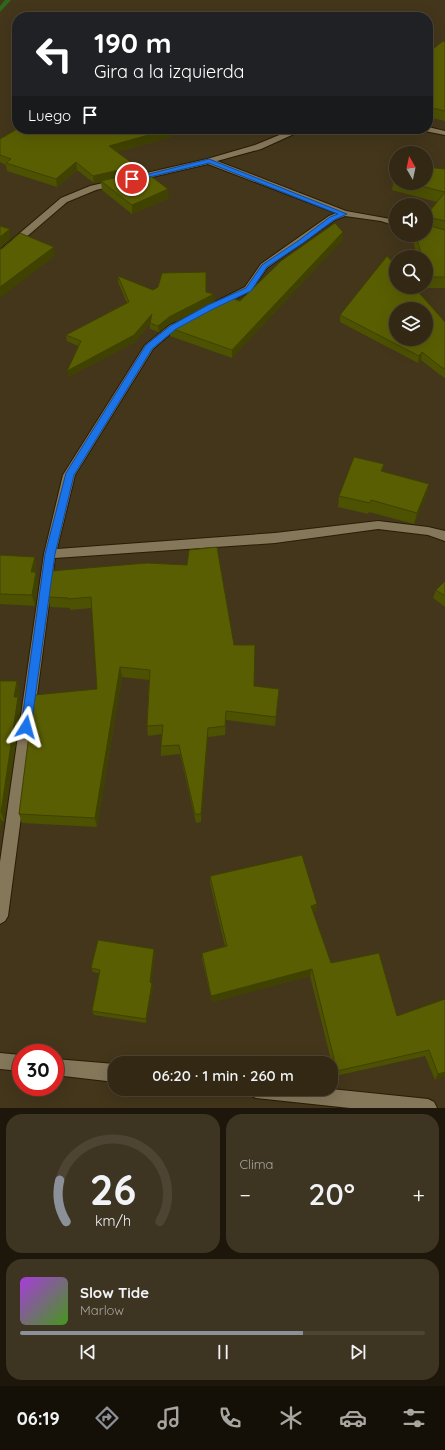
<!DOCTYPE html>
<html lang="es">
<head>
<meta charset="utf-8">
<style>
  :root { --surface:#322814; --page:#3d3422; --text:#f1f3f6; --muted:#a8a6a0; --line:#4d4434; --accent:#8c9099 }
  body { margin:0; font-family:Quicksand,sans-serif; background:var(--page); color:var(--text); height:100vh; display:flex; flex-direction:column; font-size:15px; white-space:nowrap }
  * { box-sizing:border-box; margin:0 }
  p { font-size:13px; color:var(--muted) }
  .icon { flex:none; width:22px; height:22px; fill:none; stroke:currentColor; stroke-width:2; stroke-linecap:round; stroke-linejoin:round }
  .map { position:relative; height:1108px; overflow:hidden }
  .side { display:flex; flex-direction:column; gap:6px; padding:6px; background:#1c160b; flex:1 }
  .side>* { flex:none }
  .guide { position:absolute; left:12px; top:12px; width:421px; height:122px; border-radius:16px; box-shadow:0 4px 16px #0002,0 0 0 1px var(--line); background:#202124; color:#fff; overflow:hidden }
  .needle { width:26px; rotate:351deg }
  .buttons { position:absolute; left:389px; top:146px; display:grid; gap:8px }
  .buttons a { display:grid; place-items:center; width:44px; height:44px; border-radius:50%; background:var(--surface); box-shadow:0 4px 16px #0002,0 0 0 1px var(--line); font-size:20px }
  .speed { position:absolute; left:12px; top:1044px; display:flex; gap:8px; font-size:20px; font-weight:700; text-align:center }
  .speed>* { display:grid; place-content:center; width:52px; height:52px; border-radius:50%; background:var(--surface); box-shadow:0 4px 16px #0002,0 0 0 1px var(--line); line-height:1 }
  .speed .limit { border:6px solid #d22; background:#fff; color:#111 }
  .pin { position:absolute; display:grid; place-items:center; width:34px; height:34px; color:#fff; margin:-17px; border:2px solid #fff; border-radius:50%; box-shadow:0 1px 4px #0007 }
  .me { position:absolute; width:44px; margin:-22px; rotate:8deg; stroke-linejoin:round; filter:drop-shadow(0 0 3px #0008) }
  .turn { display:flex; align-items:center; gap:14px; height:84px; padding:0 16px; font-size:18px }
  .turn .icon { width:52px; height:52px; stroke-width:2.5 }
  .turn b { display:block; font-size:28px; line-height:34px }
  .then { display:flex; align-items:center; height:38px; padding:0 16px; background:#0003; gap:8px; font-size:15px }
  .big { font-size:30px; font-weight:600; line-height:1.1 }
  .side .card { flex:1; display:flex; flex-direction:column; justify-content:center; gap:6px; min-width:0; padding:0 14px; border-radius:16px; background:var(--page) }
  .side .dial { align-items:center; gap:0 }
  .dial svg { height:104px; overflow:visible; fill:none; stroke:var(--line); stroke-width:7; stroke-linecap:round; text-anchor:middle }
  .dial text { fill:var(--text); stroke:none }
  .song { display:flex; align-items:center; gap:12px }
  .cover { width:48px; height:48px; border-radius:6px; background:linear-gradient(135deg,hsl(280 70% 55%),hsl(100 70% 35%)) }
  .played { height:4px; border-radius:2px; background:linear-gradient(90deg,var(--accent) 70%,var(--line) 70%) }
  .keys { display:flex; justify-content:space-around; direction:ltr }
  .heat { display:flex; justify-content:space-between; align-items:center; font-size:22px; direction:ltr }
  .side .tiles { flex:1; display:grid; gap:6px; grid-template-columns:1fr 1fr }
  .card:last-child { grid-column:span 2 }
  .trip { position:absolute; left:108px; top:1056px; width:230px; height:40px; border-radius:16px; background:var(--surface); box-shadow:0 4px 16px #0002,0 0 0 1px var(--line); font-weight:600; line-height:40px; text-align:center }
  .dock { display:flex; height:64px; justify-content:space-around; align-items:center; background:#141008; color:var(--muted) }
  .dock .icon { width:28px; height:28px }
  .dock .active { color:var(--accent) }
  .dock b { font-size:18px; color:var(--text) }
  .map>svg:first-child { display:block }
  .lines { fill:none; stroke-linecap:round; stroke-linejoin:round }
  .stream { fill:#2e691b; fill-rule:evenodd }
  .minor-casing { stroke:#291d03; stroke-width:2 }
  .minor { fill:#85775a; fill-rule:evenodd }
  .wall { fill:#4d5102 }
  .shaded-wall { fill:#3f4201 }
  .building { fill:#5a5e02; stroke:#3f4201; fill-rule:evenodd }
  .route { fill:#1a73e8; stroke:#114b97 }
</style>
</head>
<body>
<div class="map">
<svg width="445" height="1108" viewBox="0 0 445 1108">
  <rect width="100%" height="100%" fill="#43361b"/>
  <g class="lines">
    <polygon class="stream" points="5,0 11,0 0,12 0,6"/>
    <g class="minor-casing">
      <g id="minor">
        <polygon points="428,127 445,131 445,135 425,131 424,129 428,129"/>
        <polygon points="294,129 305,129 261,149 217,161 346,211 396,220 396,226 381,221 345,216 335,220 267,268 251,291 219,307 213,307 211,305 213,303 245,287 261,264 329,216 336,213 208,164 96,190 67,202 3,257 0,258 0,250 61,198 90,186 207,159 255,145"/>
        <polygon points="184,319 187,320 189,322 176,329 153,349 75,475 57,549 275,533 378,521 428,527 445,531 445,541 428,535 378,529 275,543 55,558 8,916 5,921 0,924 0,862 44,554 63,475 145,345 170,325"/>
        <polygon points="0,1053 21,1055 21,1071 0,1069"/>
        <polygon points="55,1059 115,1064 115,1082 55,1075"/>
        <polygon points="247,1089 331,1089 428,1099 434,1102 437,1108 350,1108 256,1098 250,1095"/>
      </g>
    </g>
    <use href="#minor" class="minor"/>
  </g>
  <g class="wall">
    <polygon points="445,42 445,121 428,117 428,53"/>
    <polygon points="171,137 117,152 136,166 136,173 169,198 132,214 102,190 101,182 94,183 77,170 57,187 7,171 6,165 0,162 0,139"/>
    <polygon points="396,169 396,183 426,183 445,169 445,288 425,288 425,287 426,287 426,257 417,257 413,240 414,235 426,235 426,216 437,202 392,190"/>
    <polygon points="343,232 342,240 232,358 170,336 170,328 240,301"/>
    <polygon points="118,276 153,290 206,292 215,301 169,324 159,332 150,329 150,323 135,342 68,377 78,346 67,341 66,335 127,303 118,282"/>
    <polygon points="340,315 445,322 445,378 439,374 421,360 418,363 340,322"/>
    <polygon points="384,464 382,471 429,484 426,496 414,524 369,512 368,514 338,507 339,496"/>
    <polygon points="0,555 37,568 36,573 38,583 35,606 0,604"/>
    <polygon points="51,571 234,645 254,686 279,689 275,726 226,720 225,735 208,737 201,822 196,823 180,754 161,756 161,746 162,734 148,736 147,726 149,680 122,677 97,827 22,823 19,814 97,689 92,608 70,610 70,608 50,607 48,597"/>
    <polygon points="445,581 445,607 433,598 436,590"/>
    <polygon points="0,681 17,681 20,691 19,700 21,707 4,821 2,821 0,831"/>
    <polygon points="210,876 317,904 316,912 313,912 331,963 397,1016 445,999 445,1076 435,1080 425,1056 335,1076 310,976 212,1002 202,959 202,953 225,946 210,883"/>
    <polygon points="155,953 151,983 153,986 146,1023 94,1015 92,1011 99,973 93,972 91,968"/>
  </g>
  <g class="shaded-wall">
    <polygon points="170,129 171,137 110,154 109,146"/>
    <polygon points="76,162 77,170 57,187 56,179"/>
    <polygon points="136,166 136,174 101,181 101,182 94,183 93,176"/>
    <polygon points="168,189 169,198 132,214 132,205"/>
    <polygon points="10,229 11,238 0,248 0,237"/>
    <polygon points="343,232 342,240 232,358 232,350"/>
    <polygon points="54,247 55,256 0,298 0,287"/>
    <polygon points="214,294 215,301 169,324 159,332 158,326 169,317"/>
    <polygon points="152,314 152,320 135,342 68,377 67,371"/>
    <polygon points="422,352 421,360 418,363 419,356"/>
    <polygon points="429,484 426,496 414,524 417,513"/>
    <polygon points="35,557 37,568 36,573 38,583 35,606 32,595 31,572"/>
    <polygon points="120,667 122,677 97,827 95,818"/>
    <polygon points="17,681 20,691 19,700 21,707 4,821 1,812 14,697"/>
    <polygon points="208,728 208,737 201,822 201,814"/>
    <polygon points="0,817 2,821 0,831"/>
    <polygon points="317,904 316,912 309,913 311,906"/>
    <polygon points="154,949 155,953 151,986 150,982"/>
    <polygon points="312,969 310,976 212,1002 211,996"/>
    <polygon points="152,983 153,986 146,1023 146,1019"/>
    <polygon points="445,1072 445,1076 435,1080 438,1074"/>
  </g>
  <g class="building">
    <polygon points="443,41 445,42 445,111 428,107 428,53"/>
    <polygon points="17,129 170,129 109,146 136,166 93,176 76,162 56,179 6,163 11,159 0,155 0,139"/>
    <polygon points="426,167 445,169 445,221 428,217 426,218 427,225 445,230 445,277 427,277 426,273 426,257 422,257 416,235 426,235 426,216 445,192 409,183 426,183"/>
    <polygon points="396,169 396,179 394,179"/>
    <polygon points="144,171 168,189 132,205 101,181"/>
    <polygon points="335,223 343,232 232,350 170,328 176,322 227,297 240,301 281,261"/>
    <polygon points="0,226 10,229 0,237"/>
    <polygon points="20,233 54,247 0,287 0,249 2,249"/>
    <path d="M387 256 396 266V287H414L445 322V369L441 367 422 352 419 356 340 315ZM396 309H426V339H396Z"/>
    <polygon points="206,272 206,292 214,294 169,317 158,326 150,323 152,314 134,335 67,371 81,341 66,335 129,302 118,276 153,290 158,287 162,273"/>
    <polygon points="354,457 384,464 381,471 429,484 417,513 371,500 370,503 339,496"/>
    <polygon points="217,547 234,645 255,645 254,686 279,689 276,717 226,711 225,726 208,728 201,814 195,814 179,745 161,746 163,725 147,726 150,670 120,667 95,818 19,814 34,695 97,689 91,597 68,599 68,598 48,597 51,571 147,563 187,565 189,550"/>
    <polygon points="0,555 35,557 31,572 36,572 32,595 0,594"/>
    <polygon points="445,581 445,596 436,590"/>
    <polygon points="0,681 17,681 14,697 18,697 1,812 0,812"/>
    <polygon points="302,855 317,904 311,906 331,963 379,953 397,1016 445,999 445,1072 438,1074 429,1050 337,1071 312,969 211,996 202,953 227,946 210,876"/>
    <polygon points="98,940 154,949 150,982 152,983 146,1019 92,1011 100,970 91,968"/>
  </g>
  <polygon class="route" points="209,159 347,214 334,220 303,243 267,267 251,291 213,309 176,329 152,349 74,475 55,554 31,727 30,731 26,732 22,731 21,727 45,554 66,473 146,345 170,326 208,305 246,288 262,265 298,241 330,217 338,214 209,163 132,181 129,179"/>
</svg>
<div class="buttons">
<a><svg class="needle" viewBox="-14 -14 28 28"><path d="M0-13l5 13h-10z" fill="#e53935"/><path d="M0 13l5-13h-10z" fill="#a8a6a0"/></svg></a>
<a><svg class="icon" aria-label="sound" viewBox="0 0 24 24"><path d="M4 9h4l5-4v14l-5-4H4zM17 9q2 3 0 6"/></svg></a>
<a><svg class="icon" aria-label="search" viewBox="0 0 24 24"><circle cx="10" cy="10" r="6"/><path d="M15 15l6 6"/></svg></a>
<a><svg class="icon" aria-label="layers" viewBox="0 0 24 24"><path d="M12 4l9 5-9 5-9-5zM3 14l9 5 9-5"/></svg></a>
</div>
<div class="speed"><div class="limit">30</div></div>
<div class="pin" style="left:132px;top:179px;background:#d93025"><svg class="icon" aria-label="arrive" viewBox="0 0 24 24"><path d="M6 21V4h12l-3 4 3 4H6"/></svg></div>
<svg class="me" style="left:26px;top:727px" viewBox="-20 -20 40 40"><path d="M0-17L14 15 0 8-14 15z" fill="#1a73e8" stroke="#fff" stroke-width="4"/></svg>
<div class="trip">06:20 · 1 min · 260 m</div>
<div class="guide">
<div class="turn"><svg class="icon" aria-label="left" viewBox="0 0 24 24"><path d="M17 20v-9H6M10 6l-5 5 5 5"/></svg><div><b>190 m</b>Gira a la izquierda</div></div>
<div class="then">Luego<svg class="icon" aria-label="arrive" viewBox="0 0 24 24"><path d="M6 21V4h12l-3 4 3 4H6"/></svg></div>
</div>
</div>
<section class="side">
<div class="tiles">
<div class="card dial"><svg viewBox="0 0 100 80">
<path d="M14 69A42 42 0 1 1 86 69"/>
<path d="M14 69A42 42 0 0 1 9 37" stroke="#8c9099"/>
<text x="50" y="56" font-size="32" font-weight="700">26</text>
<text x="50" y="72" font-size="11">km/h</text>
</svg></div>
<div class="card"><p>Clima</p>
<div class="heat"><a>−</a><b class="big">20°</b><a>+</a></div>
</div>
<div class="card">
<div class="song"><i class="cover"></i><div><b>Slow Tide</b><p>Marlow</p></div></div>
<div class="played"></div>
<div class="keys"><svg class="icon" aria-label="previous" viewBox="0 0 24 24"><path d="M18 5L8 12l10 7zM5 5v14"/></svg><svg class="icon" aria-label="pause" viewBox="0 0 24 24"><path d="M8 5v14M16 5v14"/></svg><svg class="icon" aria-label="next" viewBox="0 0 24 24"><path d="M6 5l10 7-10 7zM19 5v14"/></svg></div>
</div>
</div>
</section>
<nav class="dock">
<b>06:19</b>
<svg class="icon active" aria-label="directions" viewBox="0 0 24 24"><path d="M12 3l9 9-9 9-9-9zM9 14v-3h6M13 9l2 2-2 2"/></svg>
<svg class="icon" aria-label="music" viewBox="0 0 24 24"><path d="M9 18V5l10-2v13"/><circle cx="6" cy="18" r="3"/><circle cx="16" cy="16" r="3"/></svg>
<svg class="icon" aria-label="phone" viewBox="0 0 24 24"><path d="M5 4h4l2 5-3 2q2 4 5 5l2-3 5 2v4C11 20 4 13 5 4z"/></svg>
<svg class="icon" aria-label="climate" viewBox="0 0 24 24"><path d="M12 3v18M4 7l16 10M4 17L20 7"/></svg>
<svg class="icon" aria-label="car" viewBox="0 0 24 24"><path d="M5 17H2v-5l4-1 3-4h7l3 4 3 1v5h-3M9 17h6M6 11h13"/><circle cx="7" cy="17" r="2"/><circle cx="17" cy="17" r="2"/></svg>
<svg class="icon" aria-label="filters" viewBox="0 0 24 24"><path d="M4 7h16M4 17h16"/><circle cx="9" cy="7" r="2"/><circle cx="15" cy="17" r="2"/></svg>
</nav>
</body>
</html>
